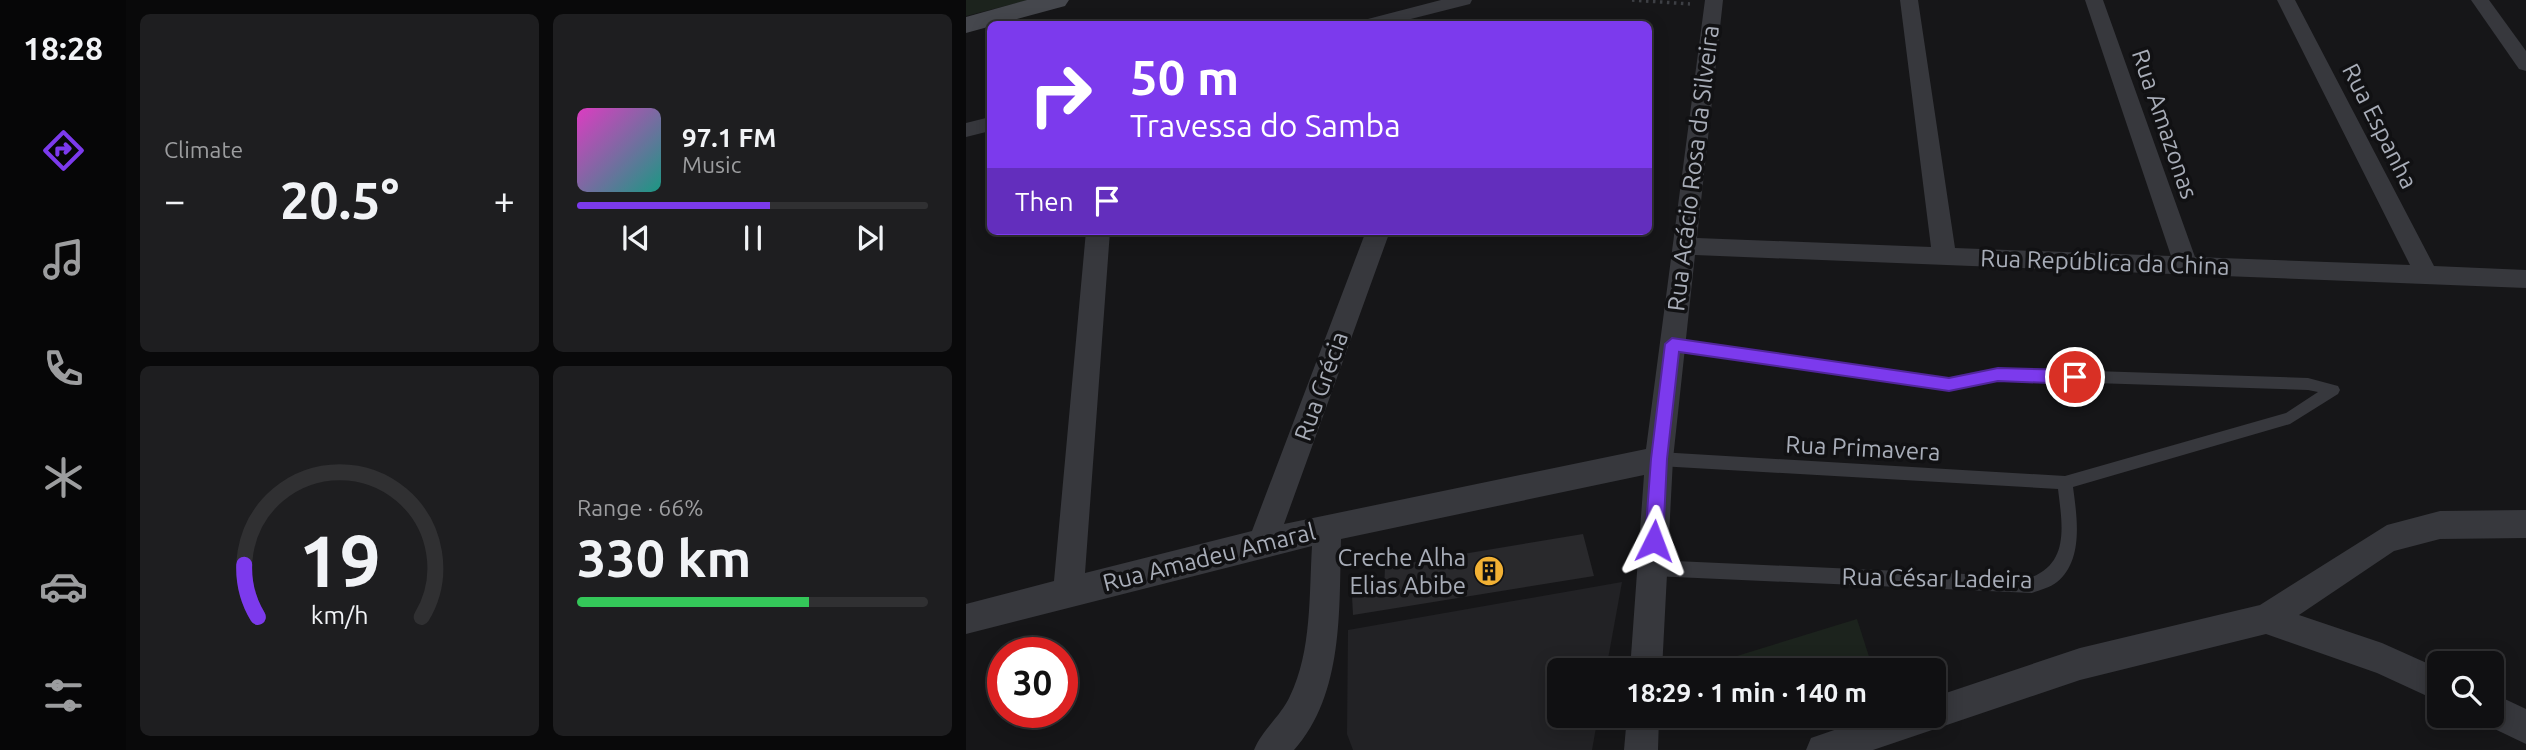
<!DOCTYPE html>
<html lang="en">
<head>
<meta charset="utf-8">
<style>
  :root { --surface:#101012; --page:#1e1e20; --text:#f1f3f6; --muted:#9c9d9f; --line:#303032; --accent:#7c3aed }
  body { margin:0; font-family:Ubuntu,sans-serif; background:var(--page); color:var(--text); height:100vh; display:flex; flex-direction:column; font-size:26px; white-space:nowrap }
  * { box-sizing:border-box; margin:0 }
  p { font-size:23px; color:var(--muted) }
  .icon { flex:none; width:38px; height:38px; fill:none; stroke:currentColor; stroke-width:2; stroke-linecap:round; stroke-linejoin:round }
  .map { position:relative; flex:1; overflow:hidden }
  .panel { display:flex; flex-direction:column; gap:14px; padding:14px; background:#09090a; width:840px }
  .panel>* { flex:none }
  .hud { position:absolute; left:21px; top:21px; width:665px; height:214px; border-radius:10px; box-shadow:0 4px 18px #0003,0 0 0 2px var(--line); background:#7c3aed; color:#fff; overflow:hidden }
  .controls { position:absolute; left:1461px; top:651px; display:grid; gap:14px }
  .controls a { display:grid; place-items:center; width:77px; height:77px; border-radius:10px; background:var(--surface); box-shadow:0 4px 18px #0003,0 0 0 2px var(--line); font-size:35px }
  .speed { position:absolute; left:21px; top:637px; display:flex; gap:14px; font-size:35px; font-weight:700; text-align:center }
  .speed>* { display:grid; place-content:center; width:91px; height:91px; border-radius:50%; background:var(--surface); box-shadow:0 4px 18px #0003,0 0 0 2px var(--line); line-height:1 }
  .speed .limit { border:10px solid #d22; background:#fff; color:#111 }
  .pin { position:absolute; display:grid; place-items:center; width:60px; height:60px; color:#fff; margin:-30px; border:4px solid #fff; border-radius:50%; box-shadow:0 2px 7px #0007 }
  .me { position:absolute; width:77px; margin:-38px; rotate:3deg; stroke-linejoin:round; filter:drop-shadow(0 0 5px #0008) }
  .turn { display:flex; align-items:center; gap:24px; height:147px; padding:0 28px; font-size:32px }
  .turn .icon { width:91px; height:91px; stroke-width:2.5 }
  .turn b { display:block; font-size:49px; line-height:60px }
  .then { display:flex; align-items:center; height:66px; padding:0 28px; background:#0003; gap:14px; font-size:26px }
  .big { font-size:52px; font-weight:700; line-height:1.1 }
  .panel .card { flex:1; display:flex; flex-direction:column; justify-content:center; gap:10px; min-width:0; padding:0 24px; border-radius:10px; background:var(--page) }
  .panel .dial { align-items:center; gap:0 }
  .dial svg { height:182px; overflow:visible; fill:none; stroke:var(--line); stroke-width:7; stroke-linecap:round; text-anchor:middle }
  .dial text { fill:var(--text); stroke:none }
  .song { display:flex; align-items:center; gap:21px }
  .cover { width:84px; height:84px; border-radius:10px; background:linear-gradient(135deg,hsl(310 70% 55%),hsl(170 70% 35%)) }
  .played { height:7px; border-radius:4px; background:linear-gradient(90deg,var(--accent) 55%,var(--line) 55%) }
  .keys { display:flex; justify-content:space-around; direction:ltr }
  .heat { display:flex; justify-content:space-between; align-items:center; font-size:38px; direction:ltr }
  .charge { height:10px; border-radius:5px; background:linear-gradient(90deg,#34c759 66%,var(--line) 0) }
  .panel .tiles { flex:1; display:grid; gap:14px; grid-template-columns:repeat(2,1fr) }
  .trip { position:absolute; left:581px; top:658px; width:399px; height:70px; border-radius:10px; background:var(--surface); box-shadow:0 4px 18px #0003,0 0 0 2px var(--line); font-weight:700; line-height:70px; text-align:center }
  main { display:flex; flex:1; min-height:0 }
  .dock { display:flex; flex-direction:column; width:126px; justify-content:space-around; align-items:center; background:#060607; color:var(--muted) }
  .dock .icon { width:49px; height:49px }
  .dock .current { color:var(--accent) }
  .dock b { font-size:32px; color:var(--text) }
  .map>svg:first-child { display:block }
  .built { fill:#222225 }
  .green { fill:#1c231d }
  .building { fill:#29292c }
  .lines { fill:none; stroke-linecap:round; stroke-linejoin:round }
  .path { stroke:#3d3f44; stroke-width:3.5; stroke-dasharray:2.5 4.5; stroke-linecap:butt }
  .lane { fill:#37383d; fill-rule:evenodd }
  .street { fill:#37383d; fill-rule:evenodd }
  .secondary { fill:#45474d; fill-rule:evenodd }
  .route { fill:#7c3aed; stroke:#51269a; stroke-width:2 }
  .labels { text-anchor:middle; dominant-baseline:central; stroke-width:7; stroke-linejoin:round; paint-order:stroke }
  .street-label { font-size:24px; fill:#a8adb8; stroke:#111113 }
  .poi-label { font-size:24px; fill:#a8adb8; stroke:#111113; text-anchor:end }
</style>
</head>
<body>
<main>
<nav class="dock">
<b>18:28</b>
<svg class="icon current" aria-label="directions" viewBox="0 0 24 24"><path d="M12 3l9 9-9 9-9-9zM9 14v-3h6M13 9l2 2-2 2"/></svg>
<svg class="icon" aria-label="music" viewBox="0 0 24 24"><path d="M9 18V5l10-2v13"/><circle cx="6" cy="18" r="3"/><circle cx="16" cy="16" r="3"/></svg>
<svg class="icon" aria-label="phone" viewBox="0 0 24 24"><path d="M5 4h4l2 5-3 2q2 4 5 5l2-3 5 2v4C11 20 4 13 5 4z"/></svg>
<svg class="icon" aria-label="climate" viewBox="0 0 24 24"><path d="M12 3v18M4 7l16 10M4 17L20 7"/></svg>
<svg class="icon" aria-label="car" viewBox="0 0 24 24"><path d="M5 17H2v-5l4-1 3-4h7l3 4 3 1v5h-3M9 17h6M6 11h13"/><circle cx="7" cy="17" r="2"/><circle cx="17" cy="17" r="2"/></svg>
<svg class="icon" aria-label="filters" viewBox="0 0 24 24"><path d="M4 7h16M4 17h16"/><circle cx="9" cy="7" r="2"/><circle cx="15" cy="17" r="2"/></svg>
</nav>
<section class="panel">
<div class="tiles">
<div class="card"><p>Climate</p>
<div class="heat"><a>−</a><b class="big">20.5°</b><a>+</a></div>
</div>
<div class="card">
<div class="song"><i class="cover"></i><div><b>97.1 FM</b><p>Music</p></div></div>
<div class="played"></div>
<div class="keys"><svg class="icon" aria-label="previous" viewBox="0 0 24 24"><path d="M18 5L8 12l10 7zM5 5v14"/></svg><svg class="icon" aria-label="pause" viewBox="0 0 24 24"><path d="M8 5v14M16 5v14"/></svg><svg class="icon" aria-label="next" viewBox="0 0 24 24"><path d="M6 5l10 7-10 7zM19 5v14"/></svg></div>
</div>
<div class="card dial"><svg viewBox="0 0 100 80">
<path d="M14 69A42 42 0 1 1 86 69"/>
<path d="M14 69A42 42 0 0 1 8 46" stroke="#7c3aed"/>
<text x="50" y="56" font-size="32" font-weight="700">19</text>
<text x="50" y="72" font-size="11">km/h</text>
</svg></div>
<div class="card"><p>Range · 66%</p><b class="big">330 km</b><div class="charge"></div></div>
</div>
</section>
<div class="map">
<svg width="1560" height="750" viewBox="0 0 1560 750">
  <rect width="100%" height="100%" fill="#161618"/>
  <polygon class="built" points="656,582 640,670 593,670 593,716 632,716 626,750 387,750 381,734 382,630"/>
  <g class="green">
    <polygon points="0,0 63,0 0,16"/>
    <polygon points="891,619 907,669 904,670 747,670 745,664"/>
  </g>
  <polygon class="building" points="617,534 628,576 387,615 386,596 418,590 419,567"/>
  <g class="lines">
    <polyline class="path" points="666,0 724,4"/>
    <path class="lane" d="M706 338 983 378 1032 368 1342 378 1372 386 1374 390 1372 394 1324 424 1107 487C1111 517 1118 560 1091 582 1085 587 1074 590 1066 593L687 576 681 573 679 568 681 563 687 560 1066 577C1104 562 1096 523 1092 489L693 466 688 464 686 459 688 454 693 452 1099 476 1320 413 1352 392 1342 390 1032 380 983 390 706 350 701 348 699 344 701 340Z"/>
    <g class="street">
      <polygon points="475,0 506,0 504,4 425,24 395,24 398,20"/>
      <path d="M739 0H757L731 238 965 247 934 0H952L989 248 1205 256 1119 0H1137L1229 257 1444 265 1311 0H1329L1468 266 1560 270V288L729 255 707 459 696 670H664L678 475 375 539C373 609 378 694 328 750H288C296 730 315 716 324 696 346 651 343 594 346 546L0 634V604L88 581 120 231H144L119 573 286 531 400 231H424L318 524 680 449Z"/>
      <polygon points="1505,0 1523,0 1560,51 1560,71 1553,69"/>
      <polygon points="24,117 24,131 0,137 0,123"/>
      <polygon points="1560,510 1560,538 1474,539 1428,551 1333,615 1416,643 1474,669 1474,702 1411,673 1300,634 1114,680 907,750 840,750 845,738 909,716 968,716 968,697 1114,648 1294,605 1421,525 1474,511"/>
      <polygon points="1526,693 1560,709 1560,744 1514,722 1512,716 1526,716"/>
      <polygon points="661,716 693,716 692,750 658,750"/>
    </g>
    <polygon class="secondary" points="61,0 103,0 99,6 0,33 0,17"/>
  </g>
  <polygon class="route" points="706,338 983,378 1032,368 1109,370 1117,377 1109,384 1032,381 983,391 713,352 701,459 697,541 695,547 688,549 682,547 679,541 685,459 699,344"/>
  <defs>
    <g id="building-disc" transform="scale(1.575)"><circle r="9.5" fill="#f2b134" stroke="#111113"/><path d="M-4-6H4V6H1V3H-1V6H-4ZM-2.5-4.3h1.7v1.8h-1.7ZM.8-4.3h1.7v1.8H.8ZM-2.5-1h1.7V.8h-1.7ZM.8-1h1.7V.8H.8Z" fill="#111"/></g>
  </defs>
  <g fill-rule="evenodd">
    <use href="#building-disc" x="523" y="571"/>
  </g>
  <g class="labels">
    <g class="street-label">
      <text transform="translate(1199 124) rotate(71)">Rua Amazonas</text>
      <text transform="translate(1414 126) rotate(63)">Rua Espanha</text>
      <text transform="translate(727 168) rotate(-83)">Rua Acácio Rosa da Silveira</text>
      <text transform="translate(1139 262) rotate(2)">Rua República da China</text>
      <text transform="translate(355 386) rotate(-70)">Rua Grécia</text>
      <text transform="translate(897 448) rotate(3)">Rua Primavera</text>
      <text transform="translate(243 557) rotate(-14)">Rua Amadeu Amaral</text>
      <text transform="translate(971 578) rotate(1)">Rua César Ladeira</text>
    </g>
    <g class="poi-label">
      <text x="500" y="557">Creche Alha<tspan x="500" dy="28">Elias Abibe</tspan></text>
    </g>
  </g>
</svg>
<div class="controls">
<a><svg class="icon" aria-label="search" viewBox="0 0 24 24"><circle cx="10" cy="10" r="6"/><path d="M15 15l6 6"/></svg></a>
</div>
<div class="speed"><div class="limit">30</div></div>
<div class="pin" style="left:1109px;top:377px;background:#d93025"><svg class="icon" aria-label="arrive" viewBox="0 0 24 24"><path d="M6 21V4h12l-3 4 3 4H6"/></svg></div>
<svg class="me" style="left:688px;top:541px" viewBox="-20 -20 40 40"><path d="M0-17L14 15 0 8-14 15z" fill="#7c3aed" stroke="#fff" stroke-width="4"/></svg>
<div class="trip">18:29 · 1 min · 140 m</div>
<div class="hud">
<div class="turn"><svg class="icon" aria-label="right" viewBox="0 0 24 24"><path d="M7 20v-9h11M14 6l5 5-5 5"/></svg><div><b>50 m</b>Travessa do Samba</div></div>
<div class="then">Then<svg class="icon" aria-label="arrive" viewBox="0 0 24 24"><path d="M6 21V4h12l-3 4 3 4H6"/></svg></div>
</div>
</div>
</main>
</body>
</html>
